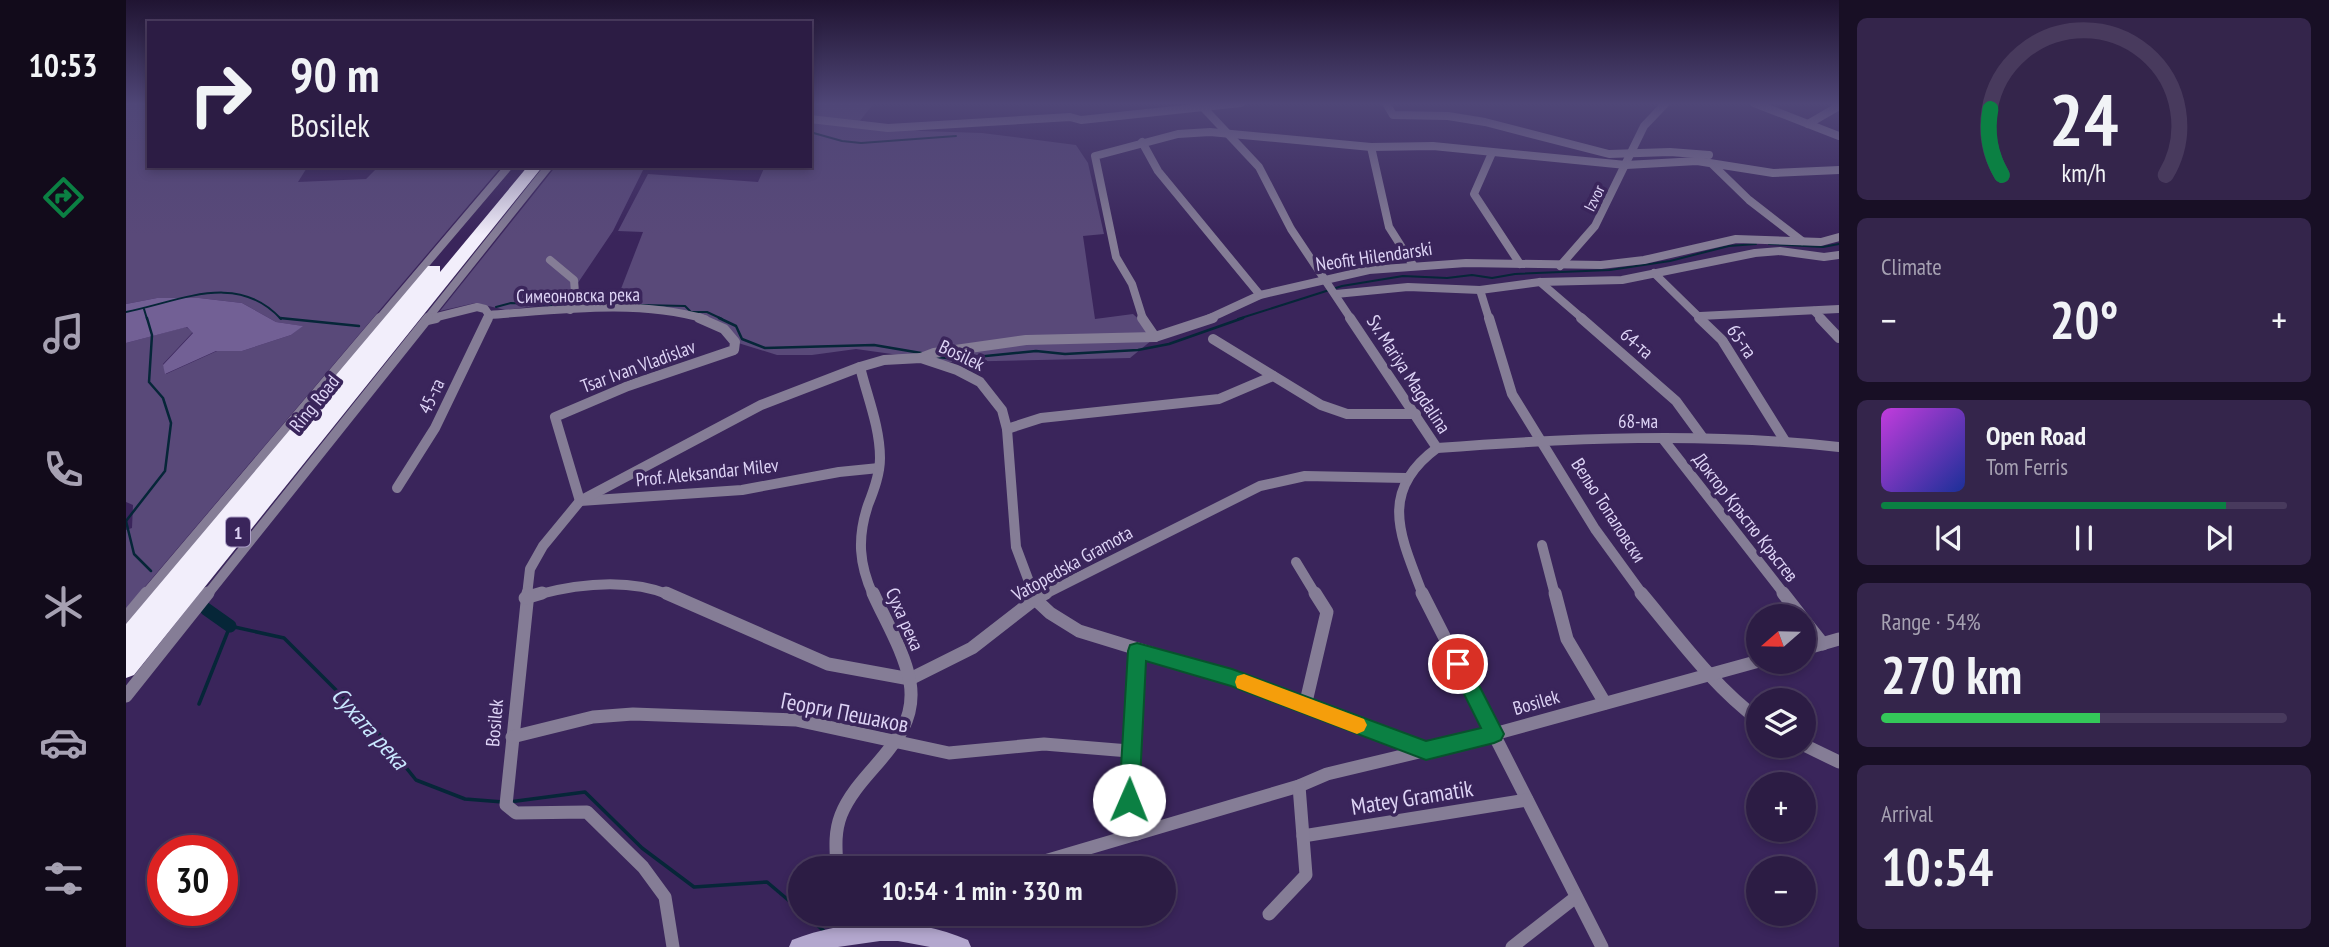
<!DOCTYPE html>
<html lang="en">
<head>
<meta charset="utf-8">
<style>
  :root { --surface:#2c1c44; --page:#34254b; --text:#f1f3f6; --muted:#a6a1b2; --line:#483a5d; --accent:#0b8043 }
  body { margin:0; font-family:"PT Sans Narrow",sans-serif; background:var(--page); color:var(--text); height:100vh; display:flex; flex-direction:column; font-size:26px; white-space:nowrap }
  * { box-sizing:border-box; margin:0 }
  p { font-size:23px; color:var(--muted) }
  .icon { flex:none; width:38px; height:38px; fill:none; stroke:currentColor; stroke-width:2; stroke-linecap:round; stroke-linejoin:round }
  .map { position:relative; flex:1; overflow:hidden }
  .panel { display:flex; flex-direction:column; gap:18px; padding:18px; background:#180f25; width:490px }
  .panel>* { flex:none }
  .banner { position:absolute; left:21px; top:21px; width:665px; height:147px; border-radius:0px; box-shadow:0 4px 10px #0003,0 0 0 2px var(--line); background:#2c1c44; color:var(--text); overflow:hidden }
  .needle { width:46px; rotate:250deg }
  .tools { position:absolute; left:1620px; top:604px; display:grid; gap:14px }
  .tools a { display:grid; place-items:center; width:70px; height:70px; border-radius:50%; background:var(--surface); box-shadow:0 4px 10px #0003,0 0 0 2px var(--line); font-size:35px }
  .speed { position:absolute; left:21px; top:835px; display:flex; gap:14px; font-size:35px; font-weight:700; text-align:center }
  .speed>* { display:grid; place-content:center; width:91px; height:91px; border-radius:50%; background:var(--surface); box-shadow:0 4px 10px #0003,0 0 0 2px var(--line); line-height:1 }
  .speed .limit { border:10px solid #d22; background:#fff; color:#111 }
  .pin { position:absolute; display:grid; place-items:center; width:60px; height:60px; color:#fff; margin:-30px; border:4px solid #fff; border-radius:50%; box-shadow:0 2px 7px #0007 }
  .me { position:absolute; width:77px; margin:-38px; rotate:1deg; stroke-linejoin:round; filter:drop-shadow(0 0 5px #0008) }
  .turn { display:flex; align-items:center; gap:24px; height:147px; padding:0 28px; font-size:32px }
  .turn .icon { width:91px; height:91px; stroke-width:2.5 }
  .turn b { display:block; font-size:49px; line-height:60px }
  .big { font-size:52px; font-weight:700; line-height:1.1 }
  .panel .widget { flex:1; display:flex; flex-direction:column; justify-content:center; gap:10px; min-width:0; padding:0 24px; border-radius:10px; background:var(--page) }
  .panel .dial { align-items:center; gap:0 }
  .dial svg { height:182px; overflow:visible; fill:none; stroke:var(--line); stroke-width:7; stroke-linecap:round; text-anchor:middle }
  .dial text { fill:var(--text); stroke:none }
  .song { display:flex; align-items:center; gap:21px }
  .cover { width:84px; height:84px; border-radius:10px; background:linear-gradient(135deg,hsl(290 70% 55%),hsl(230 70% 35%)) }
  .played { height:7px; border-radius:4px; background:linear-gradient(90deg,var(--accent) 85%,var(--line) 85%) }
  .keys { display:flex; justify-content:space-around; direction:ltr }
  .heat { display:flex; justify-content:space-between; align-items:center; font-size:38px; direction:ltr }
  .charge { height:10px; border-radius:5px; background:linear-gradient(90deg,#34c759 54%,var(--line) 0) }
  .trip { position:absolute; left:662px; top:856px; width:388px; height:70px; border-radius:35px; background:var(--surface); box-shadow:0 4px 10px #0003,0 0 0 2px var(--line); font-weight:700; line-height:70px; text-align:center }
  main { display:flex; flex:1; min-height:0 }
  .dock { display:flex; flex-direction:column; width:126px; justify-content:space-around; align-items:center; background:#120b1b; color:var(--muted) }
  .dock .icon { width:49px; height:49px }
  .dock .current { color:var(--accent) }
  .dock b { font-size:32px; color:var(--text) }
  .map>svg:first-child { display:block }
  .green { fill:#594979 }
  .forest { fill:#726095 }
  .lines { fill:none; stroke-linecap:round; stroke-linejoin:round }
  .stream-far2 { stroke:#062638; stroke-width:2 }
  .stream-far1 { stroke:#062638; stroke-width:2.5 }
  .stream { stroke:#062638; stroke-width:3.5 }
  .canal { stroke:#062638; stroke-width:13 }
  .street-far2 { stroke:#857d96; stroke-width:8 }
  .street-far1 { stroke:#857d96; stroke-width:10 }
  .street { stroke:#857d96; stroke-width:13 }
  .secondary { fill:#b3a7ce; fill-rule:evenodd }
  .highway { fill:#f2eefb; fill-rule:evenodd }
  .route { fill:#0b8043; stroke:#07532c; stroke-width:2 }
  .slow { fill:#f59e0b }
  .labels { text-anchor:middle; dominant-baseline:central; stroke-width:7; stroke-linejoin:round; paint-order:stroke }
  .far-street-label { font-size:16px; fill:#ddd3f5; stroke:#3a255b }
  .shield { fill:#3a255b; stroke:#ac9fc7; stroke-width:2 }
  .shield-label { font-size:18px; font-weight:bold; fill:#ddd3f5 }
  .street-label { font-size:19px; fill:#ddd3f5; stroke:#3a255b }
  .near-street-label { font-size:23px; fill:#ddd3f5; stroke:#3a255b }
  .near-water-label { font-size:24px; font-style:italic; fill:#c8e7fe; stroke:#3a255b }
</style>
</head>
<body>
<main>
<nav class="dock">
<b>10:53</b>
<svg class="icon current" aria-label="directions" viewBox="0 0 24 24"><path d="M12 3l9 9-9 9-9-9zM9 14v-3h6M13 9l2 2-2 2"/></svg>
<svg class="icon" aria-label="music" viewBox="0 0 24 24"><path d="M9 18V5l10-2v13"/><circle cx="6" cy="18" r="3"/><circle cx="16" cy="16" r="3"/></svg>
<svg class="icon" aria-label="phone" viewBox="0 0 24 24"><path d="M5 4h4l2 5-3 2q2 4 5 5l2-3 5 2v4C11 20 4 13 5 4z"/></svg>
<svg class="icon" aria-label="climate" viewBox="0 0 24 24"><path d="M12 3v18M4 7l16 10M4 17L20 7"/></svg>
<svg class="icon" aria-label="car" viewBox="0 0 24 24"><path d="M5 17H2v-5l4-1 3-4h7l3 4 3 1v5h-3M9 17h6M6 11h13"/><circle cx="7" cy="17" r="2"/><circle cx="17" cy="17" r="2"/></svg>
<svg class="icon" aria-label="filters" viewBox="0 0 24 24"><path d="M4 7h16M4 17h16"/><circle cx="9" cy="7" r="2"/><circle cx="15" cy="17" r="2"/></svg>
</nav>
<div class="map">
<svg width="1713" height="947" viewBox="0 0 1713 947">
  <rect width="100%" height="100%" fill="#3a255b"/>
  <g class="green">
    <polygon points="0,103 23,103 23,166 182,166 172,182 240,179 253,166 376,166 0,609 0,530 6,528 7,505 0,502 0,343 60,327 67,332 37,364 40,374 91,351 116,351 165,335 176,326 150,322 116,303 73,298 31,298 0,304"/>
    <polygon points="684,103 748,103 733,122 795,131 856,133 950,145 962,163 978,234 957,236 969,319 1007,314 1031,336 1004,358 823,362 730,349 686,355 651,355 609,342 574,319 510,309 493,294 517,232 492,231 522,174 632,182 639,166 684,166"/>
    <polygon points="430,166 519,166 487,231 439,302 380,310 349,303 314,311"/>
  </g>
  <polygon class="forest" points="31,298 73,298 116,303 150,322 177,326 165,335 116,351 90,351 39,374 37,365 67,333 61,327 0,343 0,304"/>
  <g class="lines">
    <g class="stream-far2">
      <polyline points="684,132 716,141 735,143 830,136"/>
      <polyline points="1643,244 1697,247 1713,244"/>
      <polyline points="489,305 493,302 502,305"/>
      <polyline points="515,305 559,306 565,312 581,312 596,319"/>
      <polyline points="370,307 385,303 434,306"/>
      <polyline points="18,309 21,319"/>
      <path d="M0 312C55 301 111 271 155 319"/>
      <polyline points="1112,319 1216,286 1277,276 1321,278 1346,275 1366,278 1389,274 1484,270 1544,261 1603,246 1630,244"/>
    </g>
    <g class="stream-far1">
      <polyline points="154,318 233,326"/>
      <polyline points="593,318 610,326 616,339 639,348 748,345 795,353"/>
      <polyline points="812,357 830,359 910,351 939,354 1012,350 1043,344 1117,318"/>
      <polyline points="0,521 39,471 45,423 37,398 23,382 26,335 21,318"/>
      <polyline points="0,521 8,554 25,571"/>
    </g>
    <g class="stream">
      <polyline points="73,704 104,626 158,638 250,730 290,780 339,799 377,802"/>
      <polyline points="383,802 459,792 516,848 568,887 641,882 674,910"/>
      <polyline points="678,914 698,931"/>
    </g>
    <polyline class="canal" points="80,609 104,626"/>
    <g class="street-far2">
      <polyline points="1073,103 1133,167 1165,229 1225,319"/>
      <polyline points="1260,103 1267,115 1322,116 1359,122 1483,154 1544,152 1583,155"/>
      <polyline points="1628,103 1713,136"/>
      <polyline points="684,119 762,128 944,117 955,120 1115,103"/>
      <polyline points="1682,124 1713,106"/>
      <polyline points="1016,142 1032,171 1134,295"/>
      <polyline points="1245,147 1263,227 1287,265"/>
      <polyline points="1366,153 1348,194 1394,264"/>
      <polyline points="1587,165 1623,200 1676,241"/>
      <polyline points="424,260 448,280 449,292 444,310"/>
      <polyline points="1434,266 1469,226 1518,126 1540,103"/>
      <polyline points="1528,273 1575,319"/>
      <polyline points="1414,282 1457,319"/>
      <polyline points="1354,290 1363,319"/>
      <polyline points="1210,294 1282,287 1354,290 1414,282 1496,280 1629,253 1654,251 1698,257 1713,255"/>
      <polyline points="1688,311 1696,319"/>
      <path d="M363 315C433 310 511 299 579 319"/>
      <polyline points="1574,316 1713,309"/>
      <polyline points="253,319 383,166"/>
      <polyline points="301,319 423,166"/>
      <polyline points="303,319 351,307 359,309 363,315"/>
      <polyline points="361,319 363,315"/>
      <polyline points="1017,319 1006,284 990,257 969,156 1052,134 1084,132 1245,147 1307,146 1500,165 1571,161 1647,173 1713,170"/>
      <polyline points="1082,319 1134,295 1243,270 1340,263 1475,265 1518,260 1610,239 1695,242 1713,237"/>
    </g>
    <g class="street-far1">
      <polyline points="573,318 598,329 609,342 608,350 502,386 429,417 454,501 616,490 713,472 753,468"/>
      <polyline points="1016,318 1029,337"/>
      <path d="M1224 318 1311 448C1251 492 1275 537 1297 595"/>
      <polyline points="1363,318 1386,394 1469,529 1517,595"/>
      <polyline points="1455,318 1550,401 1577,438"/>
      <polyline points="1573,318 1596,340 1659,441"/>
      <polyline points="1694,318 1713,338"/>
      <polyline points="301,320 310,318"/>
      <polyline points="1087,339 1195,405 1221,414 1290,414"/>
      <polyline points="795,358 808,353 900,340 1029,337 1087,318"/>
      <path d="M734 367C741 396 754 427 754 458 754 474 748 490 742 505 731 538 733 564 747 595"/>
      <polyline points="881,429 915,418 1093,399 1147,376"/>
      <polyline points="1537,439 1659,595"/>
      <path d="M1311 448C1444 438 1580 432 1713 447"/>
      <polyline points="271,488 309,428 362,318"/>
      <polyline points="1416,545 1429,595"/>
      <polyline points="1170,562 1190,595"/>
      <polyline points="19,595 254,318"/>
      <polyline points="81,595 302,318"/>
      <polyline points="401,595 404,569 417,546 454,501 635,405 734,367 758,360 795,358 831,370 854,382 876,410 881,429 890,547 908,595"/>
      <path d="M410 595C452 584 502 578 544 595"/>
      <polyline points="917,595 1134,486 1179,476 1280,478"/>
    </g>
    <g class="street">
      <polyline points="402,593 380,805 390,813 461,812 517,867 539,897 547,947"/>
      <polyline points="540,593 702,664 784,679 846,648 909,599 920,593"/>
      <polyline points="907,593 909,599 924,613 953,631 1106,678 1300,751"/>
      <polyline points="1296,593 1476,947"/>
      <polyline points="1429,593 1441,639 1479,703"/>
      <path d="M1515 593C1552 637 1587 686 1633 720"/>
      <polyline points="1657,593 1675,616"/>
      <polyline points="399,598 416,593"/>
      <polyline points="0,618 21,593"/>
      <polyline points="1678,620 1697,644"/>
      <polyline points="1678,649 1713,639"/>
      <polyline points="1011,651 1003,800 1011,834"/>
      <polyline points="0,696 82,593"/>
      <polyline points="1179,706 1201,612 1189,593"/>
      <polyline points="386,737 467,717 507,714 670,720 823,753 918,744 1003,751"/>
      <polyline points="1678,745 1713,762"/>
      <polyline points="1177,836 1401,800"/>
      <path d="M711 868C710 850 708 833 715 815 734 767 794 742 784 682 778 651 760 622 747 593"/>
      <polyline points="895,868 1173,786 1201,774 1368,734 1633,661"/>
      <polyline points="720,914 724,932"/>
      <polyline points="1143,914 1180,875 1173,786"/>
      <polyline points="724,932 739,914"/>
      <polyline points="1386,947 1450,897"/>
    </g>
    <path class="secondary" d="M754 921C785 922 813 928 842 940L845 947H804L772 941H754L712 947H663L666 940C693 929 725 924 754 921Z"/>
    <polygon class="highway" points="402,166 417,166 8,675 0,678 0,624 302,266 314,266 314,272"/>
  </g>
  <linearGradient id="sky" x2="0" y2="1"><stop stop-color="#201432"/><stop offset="0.44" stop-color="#4f4677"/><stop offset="1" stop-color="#4f4677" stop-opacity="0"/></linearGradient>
  <rect width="1713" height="236" fill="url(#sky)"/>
  <polygon class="route" points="1011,643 1106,669 1300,741 1355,728 1323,664 1326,658 1332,656 1339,658 1378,734 1375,740 1368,743 1300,760 1105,686 1020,661 1013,800 1010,807 1003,810 996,807 993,800 1002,651 1004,645"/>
  <polygon class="slow" points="1118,674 1238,719 1241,725 1238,731 1231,734 1111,688 1109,682 1111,676"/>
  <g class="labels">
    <g class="far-street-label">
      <text transform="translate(1468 198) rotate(-64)">Izvor</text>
    </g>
    <rect class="shield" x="100" y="517.5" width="24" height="29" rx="5"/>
    <g class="shield-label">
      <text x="112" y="532">1</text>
    </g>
    <g class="street-label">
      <text transform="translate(1248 256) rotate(-8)">Neofit Hilendarski</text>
      <text transform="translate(452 295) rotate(-1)">Симеоновска река</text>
      <text transform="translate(1616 341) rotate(55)">65-та</text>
      <text transform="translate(1511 343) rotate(41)">64-та</text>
      <text transform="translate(836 355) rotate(25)">Bosilek</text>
      <text transform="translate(512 366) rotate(-20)">Tsar Ivan Vladislav</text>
      <text transform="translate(1283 374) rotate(57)">Sv. Mariya Magdalina</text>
      <text transform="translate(305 396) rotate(-65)">45-та</text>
      <text transform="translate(188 403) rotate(-51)">Ring Road</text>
      <text x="1512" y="421">68-ма</text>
      <text transform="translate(581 472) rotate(-6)">Prof. Aleksandar Milev</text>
      <text transform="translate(1483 510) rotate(57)">Вельо Топаловски</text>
      <text transform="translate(1620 517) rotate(52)">Доктор Кръстю Кръстев</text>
      <text transform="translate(946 563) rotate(-29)">Vatopedska Gramota</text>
      <text transform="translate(779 619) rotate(66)">Суха река</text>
      <text transform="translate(1410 702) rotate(-16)">Bosilek</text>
      <text transform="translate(368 723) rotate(-85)">Bosilek</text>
    </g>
    <g class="near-street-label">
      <text transform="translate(719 712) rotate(11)">Георги Пешаков</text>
      <text transform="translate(1286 797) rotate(-9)">Matey Gramatik</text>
    </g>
    <g class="near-water-label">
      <text transform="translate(244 728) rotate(48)">Сухата река</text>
    </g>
  </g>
</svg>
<div class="tools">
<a><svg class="needle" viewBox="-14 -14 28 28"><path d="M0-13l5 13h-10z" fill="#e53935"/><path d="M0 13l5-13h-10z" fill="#a6a1b2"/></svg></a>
<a><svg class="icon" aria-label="layers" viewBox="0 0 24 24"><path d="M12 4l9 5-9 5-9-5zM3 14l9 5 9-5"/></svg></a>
<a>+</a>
<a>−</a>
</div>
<div class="speed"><div class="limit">30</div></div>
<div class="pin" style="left:1332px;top:664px;background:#d93025"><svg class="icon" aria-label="arrive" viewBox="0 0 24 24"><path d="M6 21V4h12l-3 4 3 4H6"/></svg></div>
<svg class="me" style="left:1003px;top:800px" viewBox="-20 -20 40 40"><circle r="19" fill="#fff"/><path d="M0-13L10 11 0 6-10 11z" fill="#0b8043"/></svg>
<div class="trip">10:54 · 1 min · 330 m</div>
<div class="banner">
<div class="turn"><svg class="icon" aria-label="right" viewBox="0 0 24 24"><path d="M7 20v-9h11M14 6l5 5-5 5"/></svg><div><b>90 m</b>Bosilek</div></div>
</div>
</div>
<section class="panel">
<div class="widget dial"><svg viewBox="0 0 100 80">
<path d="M14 69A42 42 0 1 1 86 69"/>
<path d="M14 69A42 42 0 0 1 9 40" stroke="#0b8043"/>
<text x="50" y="56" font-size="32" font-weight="700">24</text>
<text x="50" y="72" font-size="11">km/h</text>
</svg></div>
<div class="widget"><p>Climate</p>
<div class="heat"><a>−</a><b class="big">20°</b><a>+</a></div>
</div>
<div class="widget">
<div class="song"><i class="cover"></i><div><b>Open Road</b><p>Tom Ferris</p></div></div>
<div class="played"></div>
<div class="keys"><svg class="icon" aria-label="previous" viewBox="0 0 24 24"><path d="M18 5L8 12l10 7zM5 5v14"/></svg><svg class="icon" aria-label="pause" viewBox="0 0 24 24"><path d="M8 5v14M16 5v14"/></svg><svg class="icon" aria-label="next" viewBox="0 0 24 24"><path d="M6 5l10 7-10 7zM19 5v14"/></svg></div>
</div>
<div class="widget"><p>Range · 54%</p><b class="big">270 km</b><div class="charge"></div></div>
<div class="widget"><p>Arrival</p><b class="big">10:54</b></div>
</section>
</main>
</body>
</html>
